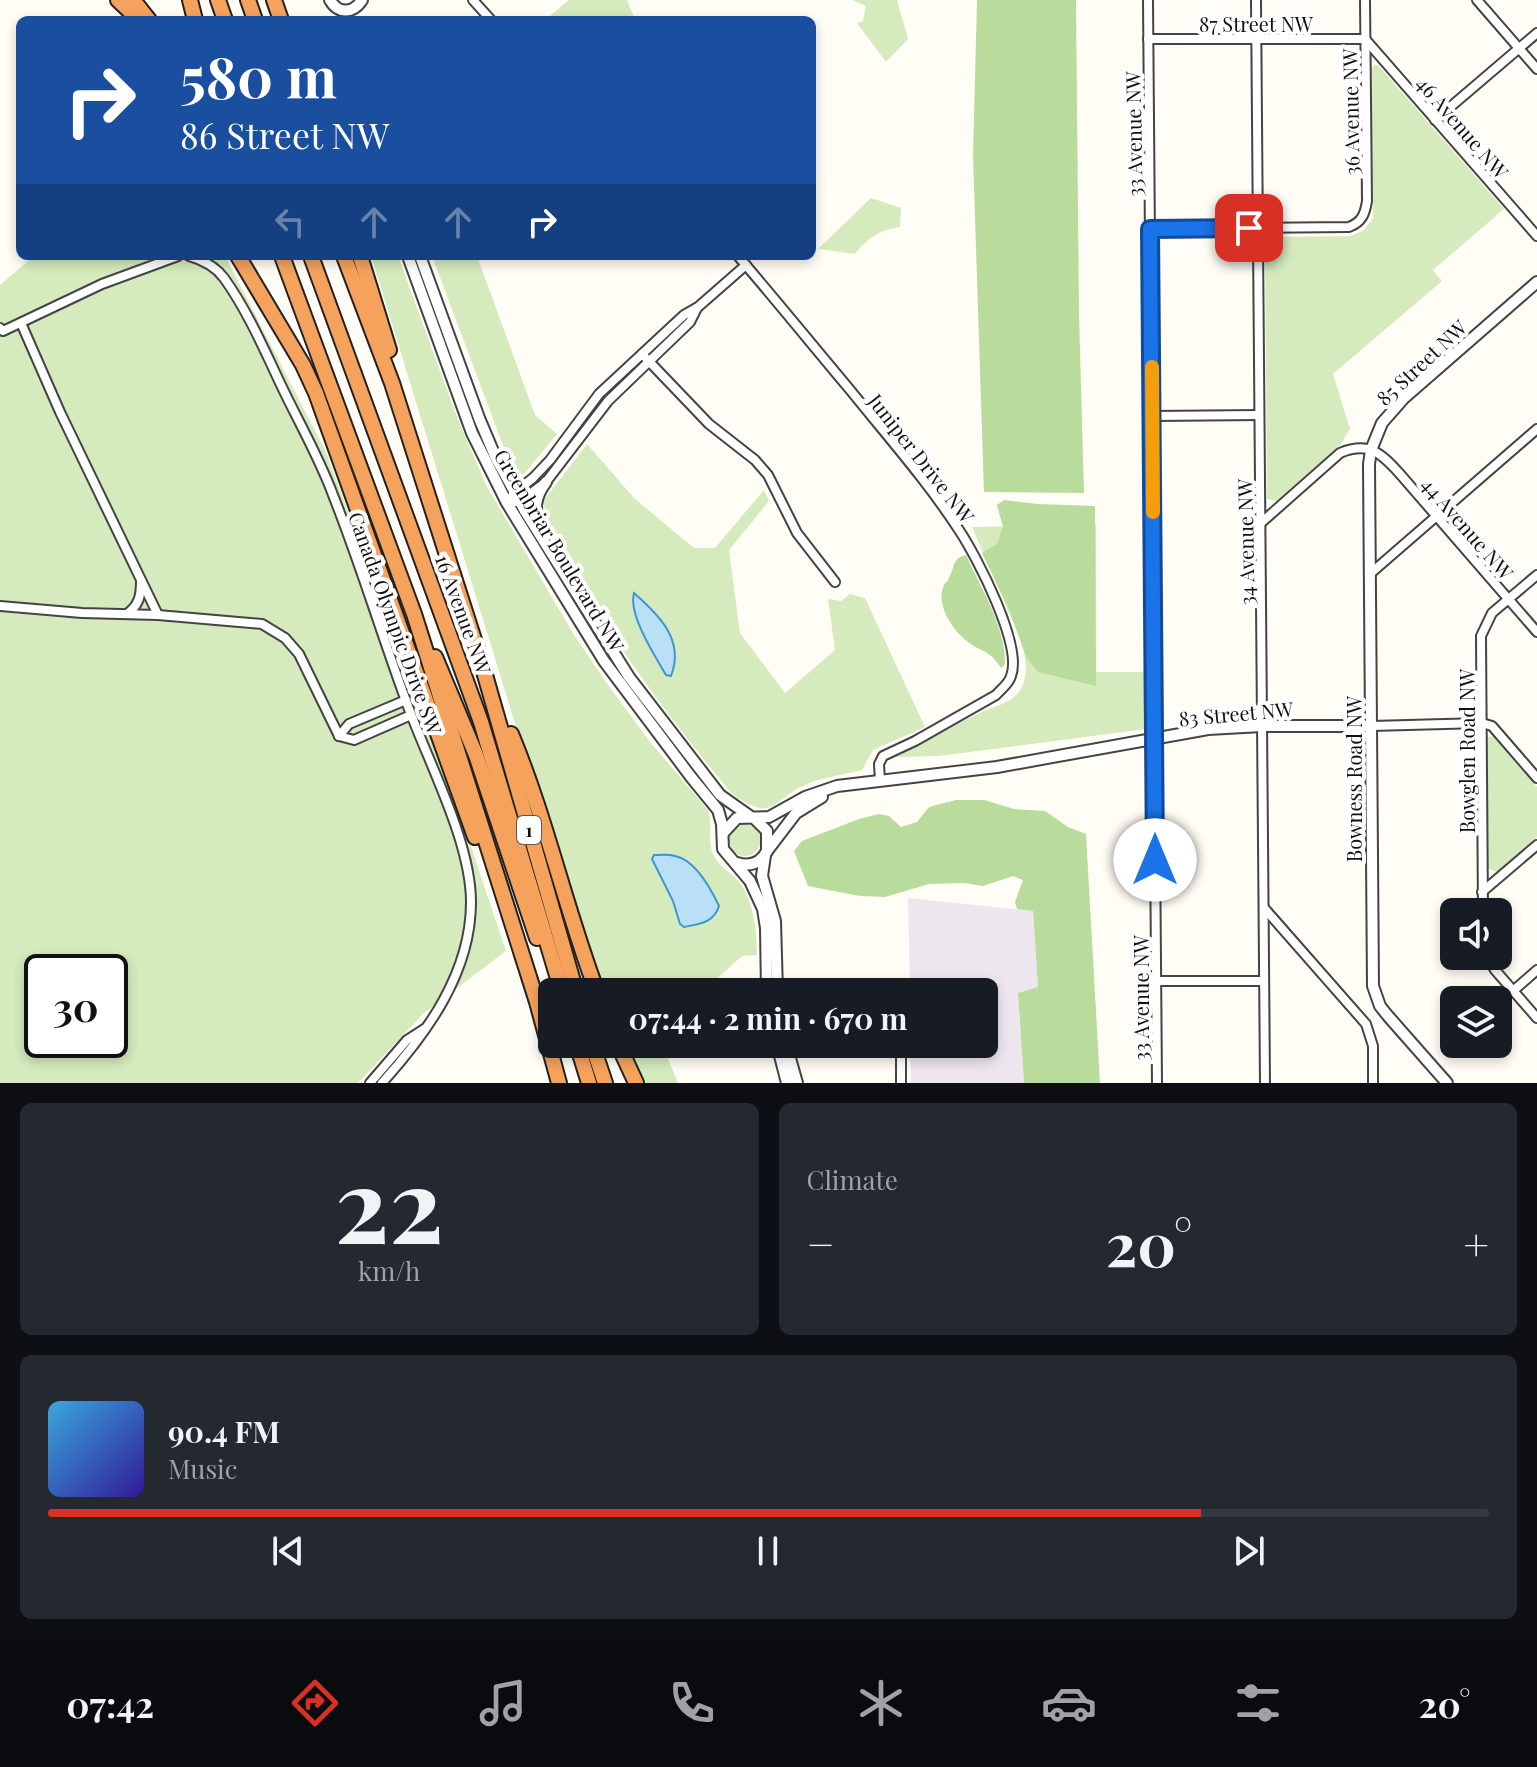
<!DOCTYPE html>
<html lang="en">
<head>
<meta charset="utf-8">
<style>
  :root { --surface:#171b24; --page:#242831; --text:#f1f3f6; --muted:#9ea1a6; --line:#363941; --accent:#d93025 }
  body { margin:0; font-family:"Playfair Display",serif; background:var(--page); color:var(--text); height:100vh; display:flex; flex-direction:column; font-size:30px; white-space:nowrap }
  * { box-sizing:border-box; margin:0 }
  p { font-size:26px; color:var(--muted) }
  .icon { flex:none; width:44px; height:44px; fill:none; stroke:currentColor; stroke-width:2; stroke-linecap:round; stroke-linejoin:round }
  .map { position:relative; height:1083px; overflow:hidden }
  .sheet { display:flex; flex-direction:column; gap:20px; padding:20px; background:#0d0f14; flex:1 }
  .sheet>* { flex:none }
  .banner { position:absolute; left:16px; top:16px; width:800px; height:244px; border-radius:12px; box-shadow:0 4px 12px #0003; background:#1a4fa0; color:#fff; overflow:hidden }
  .controls { position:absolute; left:1440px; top:898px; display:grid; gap:16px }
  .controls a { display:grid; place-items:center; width:72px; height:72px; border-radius:12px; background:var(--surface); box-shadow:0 4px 12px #0003; font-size:40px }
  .speed { position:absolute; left:24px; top:954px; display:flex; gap:16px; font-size:40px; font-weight:700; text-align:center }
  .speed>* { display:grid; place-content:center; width:104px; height:104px; border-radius:50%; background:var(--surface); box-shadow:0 4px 12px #0003; line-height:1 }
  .speed .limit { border:4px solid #111; border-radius:12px; background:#fff; color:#111 }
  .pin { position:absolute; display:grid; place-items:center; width:68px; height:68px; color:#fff; margin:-34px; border-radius:16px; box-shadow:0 4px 12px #0006 }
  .me { position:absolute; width:88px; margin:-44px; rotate:0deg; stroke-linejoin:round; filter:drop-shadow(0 0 6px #0008) }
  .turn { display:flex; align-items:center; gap:28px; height:168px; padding:0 32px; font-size:36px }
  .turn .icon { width:104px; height:104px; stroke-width:2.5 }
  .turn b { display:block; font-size:56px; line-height:68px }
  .lanes { display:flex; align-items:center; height:76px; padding:0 32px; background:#0003; justify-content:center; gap:40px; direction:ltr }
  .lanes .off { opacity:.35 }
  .big { font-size:60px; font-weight:700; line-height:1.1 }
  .sheet .widget { flex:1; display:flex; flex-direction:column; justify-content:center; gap:12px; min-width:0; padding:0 28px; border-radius:12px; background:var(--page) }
  .sheet .dial { align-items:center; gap:0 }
  .dial b { font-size:104px; line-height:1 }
  .song { display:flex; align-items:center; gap:24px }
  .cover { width:96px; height:96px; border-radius:12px; background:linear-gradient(135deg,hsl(200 70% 55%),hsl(250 70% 35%)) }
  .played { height:8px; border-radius:4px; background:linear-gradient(90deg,var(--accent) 80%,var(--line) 80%) }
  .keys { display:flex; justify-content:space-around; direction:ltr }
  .heat { display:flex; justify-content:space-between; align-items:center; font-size:44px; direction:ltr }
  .sheet .tiles { flex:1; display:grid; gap:20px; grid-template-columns:1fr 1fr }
  .widget:last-child { grid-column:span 2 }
  .trip { position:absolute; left:538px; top:978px; width:460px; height:80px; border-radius:12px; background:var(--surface); box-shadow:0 4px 12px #0003; font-weight:700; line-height:80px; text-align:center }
  .menu { display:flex; height:128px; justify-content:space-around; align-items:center; background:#090b0e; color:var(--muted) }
  .menu .icon { width:56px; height:56px }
  .menu .current { color:var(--accent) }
  .menu b { font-size:36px; color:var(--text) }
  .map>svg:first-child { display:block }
  .industrial { fill:#eee6ef }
  .green { fill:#d5ebbd; fill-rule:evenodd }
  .forest { fill:#b9dc9c }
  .water { fill:#b9e0f7; stroke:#3f96cf; stroke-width:2 }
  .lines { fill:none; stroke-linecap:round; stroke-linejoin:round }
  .minor-casing { stroke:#444; stroke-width:12 }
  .tertiary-casing { stroke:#444; stroke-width:14 }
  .motorway-casing { stroke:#222; stroke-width:18 }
  .minor { stroke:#fff; stroke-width:8 }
  .tertiary { stroke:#fff; stroke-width:10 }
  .motorway { stroke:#f5a25d; stroke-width:14 }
  .route-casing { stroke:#114b97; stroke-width:20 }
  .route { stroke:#1a73e8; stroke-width:14 }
  .slow { stroke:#f59e0b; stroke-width:14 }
  .labels { text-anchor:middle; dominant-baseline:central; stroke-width:8; stroke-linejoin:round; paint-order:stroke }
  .shield { fill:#fff; stroke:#585858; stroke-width:2 }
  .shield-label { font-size:18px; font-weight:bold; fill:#111 }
  .street-label { font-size:20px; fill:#111; stroke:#fff }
</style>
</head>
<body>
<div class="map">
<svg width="1537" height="1083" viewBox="0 0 1537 1083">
  <rect width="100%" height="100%" fill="#fffdf5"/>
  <polygon class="industrial" points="908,898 1033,911 1038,987 1018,993 1024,1083 911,1083 910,1044 984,1044 984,992 910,992"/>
  <g class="green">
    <polygon points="569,0 627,0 635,20 545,20"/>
    <polygon points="852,0 897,0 908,39 886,62 857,23 863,21 866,6"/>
    <polygon points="1374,65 1378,65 1504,209 1433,270 1442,281 1333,374 1350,429 1341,444 1278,501 1267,499 1265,237 1351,236 1364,230 1373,218 1371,69"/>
    <path d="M871 198 901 208 900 227C879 230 868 238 855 254L818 249Z"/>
    <path d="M34 256H225L326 452 459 811 506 951 423 1014 358 1083H0V285ZM42 972H110V1040H42Z"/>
    <path d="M371 256H398L457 417 486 485 574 635 606 682 650 742 708 810C713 825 707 840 713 854 718 866 731 872 739 882 754 901 757 932 757 955L742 956 702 992H603L567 892Z"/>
    <polygon points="432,256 477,256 535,415 557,434 524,474 518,474 510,464"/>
    <path d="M587 444 634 498 694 548H715L764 490 769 501 729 550 740 633 785 693 835 650 828 599 841 601 850 594 865 598 925 727 873 750 862 770C844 775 822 777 805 785 768 802 775 823 732 794 678 729 627 661 583 589 566 561 545 533 544 500Z"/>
    <path d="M1096 525V672H1145L1146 729 939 756 896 757C926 741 956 724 986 710 998 705 1011 703 1019 692 1029 678 1026 658 1022 643L972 527Z"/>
    <polygon points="1493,736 1537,787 1537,837 1497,872 1488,869 1487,737"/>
    <circle cx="745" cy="840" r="16"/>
    <polygon points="625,1044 662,1044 678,1083 642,1083"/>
  </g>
  <g class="forest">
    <polygon points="977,0 1076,0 1079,315 1084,493 984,492 973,156"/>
    <polygon points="1004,500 1038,504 1095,506 1096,686 1038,672 1026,657 1009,609 982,553 997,544 1003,527 997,505"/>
    <path d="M966 555C981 588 1006 628 1005 664L1001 668C988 648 984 654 968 642 954 632 936 606 943 588 947 577 944 588 949 578 955 567 952 558 966 555Z"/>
    <polygon points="956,800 984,800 1014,809 1045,811 1068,827 1086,834 1100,1083 1024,1083 1018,993 1038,987 1033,911 1017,909 1015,902 1023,880 1013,876 983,886 964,883 929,884 885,897 860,896 808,886 794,851 802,841 859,819 879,814 889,816 901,827 917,822 929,807"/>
  </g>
  <g class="water">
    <path d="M634 593C659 615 685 640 671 676L666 675C655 656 628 615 634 593Z"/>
    <path d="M654 855C660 855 668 854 675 856 695 860 711 889 719 906 714 923 699 924 684 927L680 924 673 901 652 859Z"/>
  </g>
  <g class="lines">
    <g class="minor-casing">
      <g id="minor">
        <polyline points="473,0 491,20"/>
        <polyline points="1148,0 1157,1083"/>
        <polyline points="1256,0 1265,1083"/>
        <polyline points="1477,0 1537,69"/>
        <polyline points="1148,39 1365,39 1537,236"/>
        <polyline points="1435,120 1537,33"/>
        <path d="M1150 229 1349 227C1362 222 1365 214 1367 201L1365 0"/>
        <path d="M189 256C203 260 215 266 224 278 247 310 264 349 281 385 298 421 319 457 333 495 360 563 381 633 406 701 427 760 471 841 471 902 471 973 427 1033 382 1083"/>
        <path d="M738 256C776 300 813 346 851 391 888 437 927 481 959 530 977 557 1023 646 1011 676 1009 684 1001 689 996 695L915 741 883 756 879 764 880 781"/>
        <polyline points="21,323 60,412 158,615"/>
        <polyline points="0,328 3,331 102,284 178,256"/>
        <polyline points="642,354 709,424 755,460 768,475 797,533 835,582"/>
        <polyline points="1153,416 1259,415"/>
        <polyline points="514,502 519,502 546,482 608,401 690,322 697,308"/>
        <polyline points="507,503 514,493 533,478 550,460 599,394 684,315 698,307 746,265"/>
        <path d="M1262 522 1340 453C1369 441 1381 453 1400 474L1537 632"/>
        <polyline points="1371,573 1537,429"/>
        <polyline points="0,606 82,613 158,615 262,624 285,638 299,654 339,736"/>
        <path d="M127 614C139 605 141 596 141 581"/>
        <polyline points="1371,726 1482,723 1492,726 1537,778"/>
        <polyline points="339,736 354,740 411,715"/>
        <polyline points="339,736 349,724 406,700"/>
        <polyline points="1482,892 1537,845"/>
        <polyline points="1265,909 1366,1024 1373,1046 1373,1083"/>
        <polyline points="1483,912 1481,636 1492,613 1537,575"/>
        <polyline points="1487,956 1495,970 1537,1018"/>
        <polyline points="1156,981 1264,981"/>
        <polyline points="1513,991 1537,970"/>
        <polyline points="901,1044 901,1083"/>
        <polyline points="370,1083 407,1040 424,1029"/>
      </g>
    </g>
    <g class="tertiary-casing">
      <g id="tertiary">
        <path d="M330 0C338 14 353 14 362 0"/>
        <polyline points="408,256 472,433 507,503 604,661 691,777 718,810 722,824 723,849 750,881 763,909 766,928 767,992"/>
        <polyline points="420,256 479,418 495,456 525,511 629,677 720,795 751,817"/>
        <path d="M540 529C534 509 534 498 546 482"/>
        <polyline points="724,832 737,818 769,817 805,797 837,786 997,767 1208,729 1262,726 1371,726"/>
        <polyline points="767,851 796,813 822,797"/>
        <polyline points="765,855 762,876 775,921 777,992"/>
        <path d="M737 863C750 867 761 863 767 851V831L754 818"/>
        <polyline points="777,1044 787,1083"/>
        <polyline points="786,1044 797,1083"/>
        <polyline points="1447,1083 1388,1016 1380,1006 1373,986 1369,464 1371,450 1382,423 1404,398 1537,282"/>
      </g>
    </g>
    <g class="motorway-casing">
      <g id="motorway">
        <polyline points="118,0 139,20"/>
        <polyline points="133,0 149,20"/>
        <polyline points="190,0 195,20"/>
        <polyline points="218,0 225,20"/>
        <polyline points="248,0 255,20"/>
        <polyline points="274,0 281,20"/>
        <polyline points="238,256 303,365 316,393 475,837"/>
        <polyline points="282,256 414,614 537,1002 559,1083"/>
        <polyline points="311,256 481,722 562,992"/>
        <polyline points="344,256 392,383 483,668 576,992"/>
        <polyline points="360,256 389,350"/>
        <polyline points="435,657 476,755 537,938"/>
        <path d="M511 734C546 818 565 907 597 992"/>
        <polyline points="577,1044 589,1083"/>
        <polyline points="592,1044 605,1083"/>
        <polyline points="618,1044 636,1083"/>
      </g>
    </g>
    <use href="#minor" class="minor"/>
    <use href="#tertiary" class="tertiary"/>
    <use href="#motorway" class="motorway"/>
  </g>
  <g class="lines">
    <g class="route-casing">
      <polyline id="route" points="1155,860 1150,229 1249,228"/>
    </g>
    <use href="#route" class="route"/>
    <polyline class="slow" points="1152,367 1153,512"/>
  </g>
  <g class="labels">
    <rect class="shield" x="517" y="816" width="24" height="28" rx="6"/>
    <g class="shield-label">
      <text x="529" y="830">1</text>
    </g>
    <g class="street-label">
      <text x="1256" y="23">87 Street NW</text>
      <text transform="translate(1350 112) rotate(-91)">36 Avenue NW</text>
      <text transform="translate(1463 127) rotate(49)">46 Avenue NW</text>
      <text transform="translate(1133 134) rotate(-91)">33 Avenue NW</text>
      <text transform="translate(1421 362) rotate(-43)">85 Street NW</text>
      <text transform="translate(922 458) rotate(52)">Juniper Drive NW</text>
      <text transform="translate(1468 528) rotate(49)">44 Avenue NW</text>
      <text transform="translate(1245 542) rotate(-91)">34 Avenue NW</text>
      <text transform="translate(560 550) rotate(59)">Greenbriar Boulevard NW</text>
      <text transform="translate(464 614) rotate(70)">16 Avenue NW</text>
      <text transform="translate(396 623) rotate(70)">Canada Olympic Drive SW</text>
      <text transform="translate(1236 713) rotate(-5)">83 Street NW</text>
      <text transform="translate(1466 751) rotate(-90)">Bowglen Road NW</text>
      <text transform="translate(1353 779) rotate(-90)">Bowness Road NW</text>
      <text transform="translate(1140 998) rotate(-90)">33 Avenue NW</text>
    </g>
  </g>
</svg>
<div class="controls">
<a><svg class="icon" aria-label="sound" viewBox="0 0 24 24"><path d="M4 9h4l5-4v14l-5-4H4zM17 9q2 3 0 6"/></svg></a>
<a><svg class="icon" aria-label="layers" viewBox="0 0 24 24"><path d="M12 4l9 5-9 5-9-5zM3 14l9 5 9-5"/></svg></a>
</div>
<div class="speed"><div class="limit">30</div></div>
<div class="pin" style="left:1249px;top:228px;background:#d93025"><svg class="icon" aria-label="arrive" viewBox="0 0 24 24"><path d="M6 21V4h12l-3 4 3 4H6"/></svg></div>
<svg class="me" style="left:1155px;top:860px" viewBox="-20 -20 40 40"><circle r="19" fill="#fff"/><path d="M0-13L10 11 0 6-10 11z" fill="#1a73e8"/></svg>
<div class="trip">07:44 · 2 min · 670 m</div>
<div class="banner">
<div class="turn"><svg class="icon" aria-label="right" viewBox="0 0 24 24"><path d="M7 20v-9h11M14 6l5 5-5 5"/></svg><div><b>580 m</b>86 Street NW</div></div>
<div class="lanes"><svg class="icon off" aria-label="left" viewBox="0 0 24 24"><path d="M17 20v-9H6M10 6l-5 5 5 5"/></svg><svg class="icon off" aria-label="ahead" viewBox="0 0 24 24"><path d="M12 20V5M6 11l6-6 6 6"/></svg><svg class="icon off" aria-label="ahead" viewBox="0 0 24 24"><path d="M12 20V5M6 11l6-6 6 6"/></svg><svg class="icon" aria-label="right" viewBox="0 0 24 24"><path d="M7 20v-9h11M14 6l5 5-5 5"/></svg></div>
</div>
</div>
<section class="sheet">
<div class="tiles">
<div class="widget dial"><b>22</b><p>km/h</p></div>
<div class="widget"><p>Climate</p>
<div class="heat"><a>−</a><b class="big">20°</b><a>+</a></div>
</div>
<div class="widget">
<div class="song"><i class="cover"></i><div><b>90.4 FM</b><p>Music</p></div></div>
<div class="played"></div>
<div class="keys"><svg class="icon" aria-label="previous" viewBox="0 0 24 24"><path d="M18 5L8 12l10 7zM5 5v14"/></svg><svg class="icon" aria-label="pause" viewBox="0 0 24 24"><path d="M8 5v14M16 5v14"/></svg><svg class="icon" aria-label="next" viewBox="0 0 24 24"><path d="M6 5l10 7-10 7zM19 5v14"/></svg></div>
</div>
</div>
</section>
<nav class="menu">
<b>07:42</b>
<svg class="icon current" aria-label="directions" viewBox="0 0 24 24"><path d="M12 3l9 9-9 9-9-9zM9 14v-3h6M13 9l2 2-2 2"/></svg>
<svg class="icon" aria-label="music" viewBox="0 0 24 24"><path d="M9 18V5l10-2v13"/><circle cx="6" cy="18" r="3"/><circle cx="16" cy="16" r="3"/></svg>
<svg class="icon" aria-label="phone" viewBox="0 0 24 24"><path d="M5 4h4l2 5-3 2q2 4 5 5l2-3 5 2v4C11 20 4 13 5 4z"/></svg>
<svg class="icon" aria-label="climate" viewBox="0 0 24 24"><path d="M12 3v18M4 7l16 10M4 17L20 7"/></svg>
<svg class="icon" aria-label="car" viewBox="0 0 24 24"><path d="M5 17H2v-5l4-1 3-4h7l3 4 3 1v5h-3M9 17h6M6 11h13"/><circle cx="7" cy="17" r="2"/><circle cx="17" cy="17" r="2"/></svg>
<svg class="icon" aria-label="filters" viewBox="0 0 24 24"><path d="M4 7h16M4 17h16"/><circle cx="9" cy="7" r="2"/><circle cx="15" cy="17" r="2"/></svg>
<b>20°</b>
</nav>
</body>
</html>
